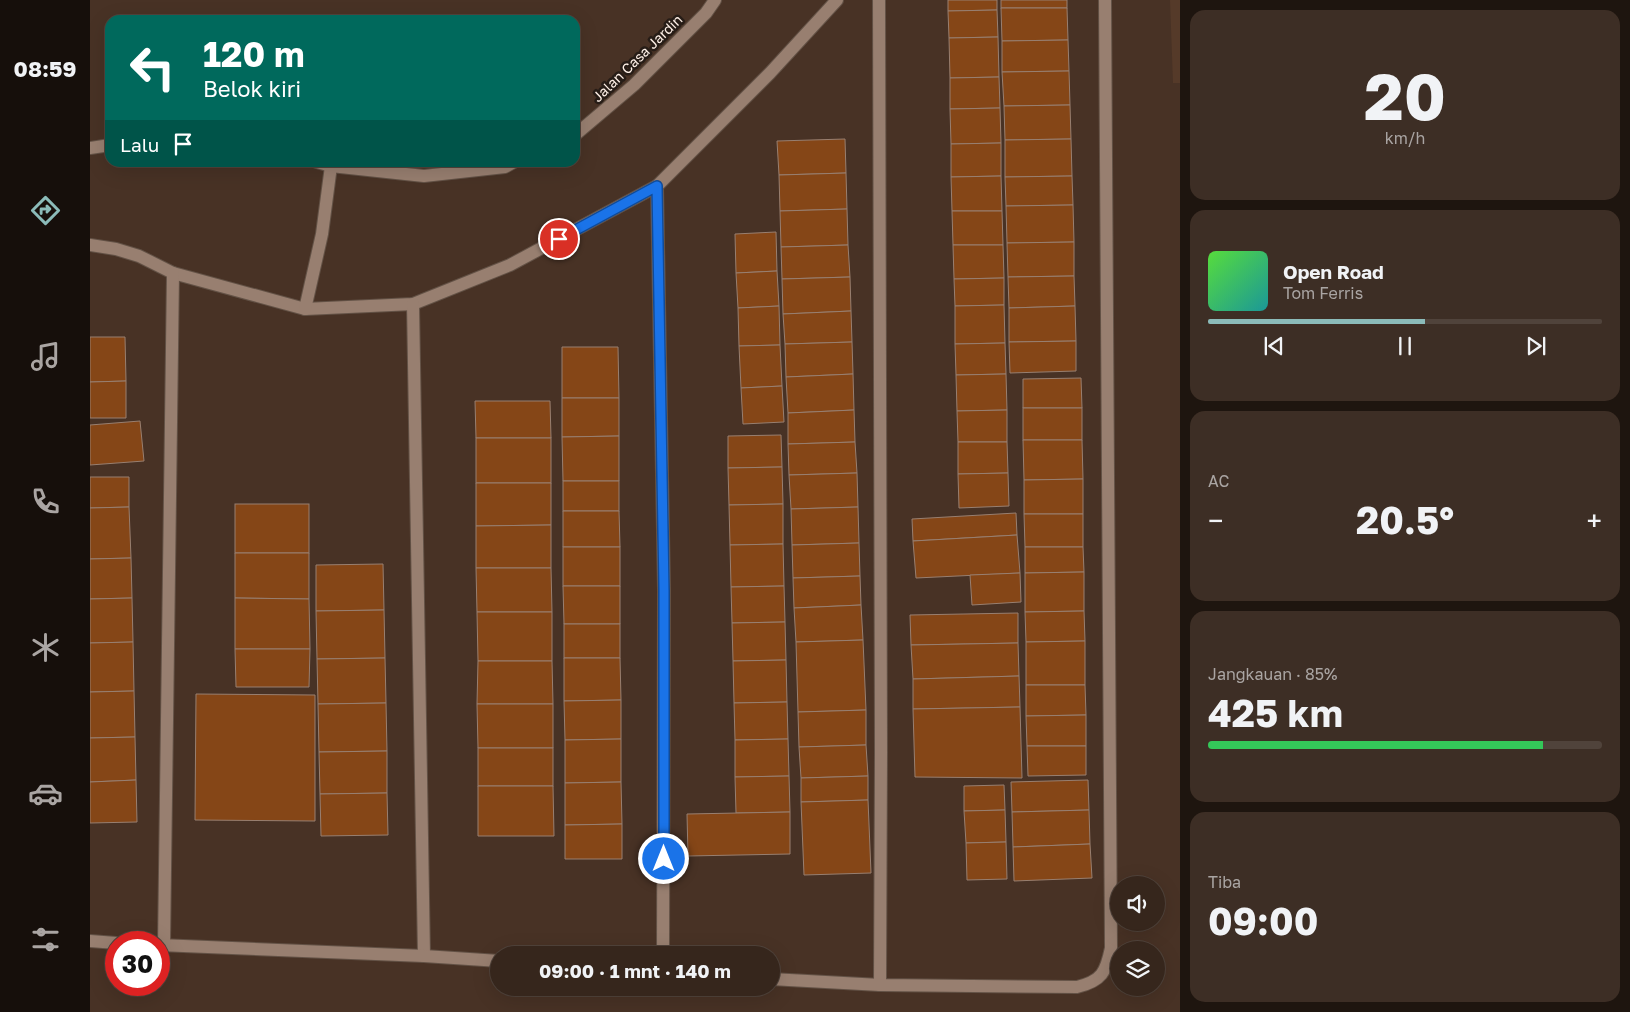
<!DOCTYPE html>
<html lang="id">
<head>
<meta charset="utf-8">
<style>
  :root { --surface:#36261c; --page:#3d2e25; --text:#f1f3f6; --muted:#aaa5a3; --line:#50433b; --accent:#8bbbb9 }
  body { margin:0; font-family:"Golos Text",sans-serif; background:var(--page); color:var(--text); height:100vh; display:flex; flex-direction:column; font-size:19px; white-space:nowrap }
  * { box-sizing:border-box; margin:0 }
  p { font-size:16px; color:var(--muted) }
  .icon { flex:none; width:28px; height:28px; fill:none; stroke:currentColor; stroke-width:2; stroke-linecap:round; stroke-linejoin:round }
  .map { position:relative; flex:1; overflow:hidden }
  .sheet { display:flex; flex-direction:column; gap:10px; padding:10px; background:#1e150f; width:450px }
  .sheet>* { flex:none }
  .top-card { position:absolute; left:15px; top:15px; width:475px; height:152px; border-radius:15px; box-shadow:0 5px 20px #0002,0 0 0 1px var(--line); background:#00695c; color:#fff; overflow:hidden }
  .controls { position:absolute; left:1020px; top:876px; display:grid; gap:10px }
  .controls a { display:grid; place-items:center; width:55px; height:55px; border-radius:50%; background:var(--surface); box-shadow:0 5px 20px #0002,0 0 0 1px var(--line); font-size:25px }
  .speed { position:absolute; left:15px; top:931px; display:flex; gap:10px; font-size:25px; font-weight:700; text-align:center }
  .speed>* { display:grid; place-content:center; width:65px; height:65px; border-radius:50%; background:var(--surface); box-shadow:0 5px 20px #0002,0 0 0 1px var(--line); line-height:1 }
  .speed .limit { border:8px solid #d22; background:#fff; color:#111 }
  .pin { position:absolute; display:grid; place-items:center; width:42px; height:42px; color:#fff; margin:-21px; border:2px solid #fff; border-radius:50%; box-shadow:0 1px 5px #0007 }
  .me { position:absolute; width:55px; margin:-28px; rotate:0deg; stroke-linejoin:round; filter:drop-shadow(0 0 4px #0008) }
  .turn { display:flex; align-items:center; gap:18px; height:105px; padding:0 15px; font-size:22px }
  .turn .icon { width:65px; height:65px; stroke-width:2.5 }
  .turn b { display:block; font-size:35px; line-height:42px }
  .then { display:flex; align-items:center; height:48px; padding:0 15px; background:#0003; gap:10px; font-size:19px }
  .big { font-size:38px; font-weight:700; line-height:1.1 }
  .sheet .card { flex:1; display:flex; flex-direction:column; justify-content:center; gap:8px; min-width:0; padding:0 18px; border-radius:15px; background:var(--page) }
  .sheet .dial { align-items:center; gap:0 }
  .dial b { font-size:65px; line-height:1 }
  .song { display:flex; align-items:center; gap:15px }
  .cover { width:60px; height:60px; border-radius:8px; background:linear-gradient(135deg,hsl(110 70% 55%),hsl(180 70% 35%)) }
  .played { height:5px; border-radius:2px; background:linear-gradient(90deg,var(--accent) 55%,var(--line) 55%) }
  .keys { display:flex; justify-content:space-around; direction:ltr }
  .heat { display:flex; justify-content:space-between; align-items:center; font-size:28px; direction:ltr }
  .charge { height:8px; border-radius:4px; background:linear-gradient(90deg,#34c759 85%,var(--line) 0) }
  .trip { position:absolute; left:400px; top:946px; width:290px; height:50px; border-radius:25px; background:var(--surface); box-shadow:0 5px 20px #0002,0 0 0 1px var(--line); font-weight:700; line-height:50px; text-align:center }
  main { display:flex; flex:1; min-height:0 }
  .menu { display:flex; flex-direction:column; width:90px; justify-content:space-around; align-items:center; background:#160f0b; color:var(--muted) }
  .menu .icon { width:35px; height:35px }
  .menu .on { color:var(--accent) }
  .menu b { font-size:22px; color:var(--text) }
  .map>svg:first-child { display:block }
  .built { fill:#553a29 }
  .building { fill:#854617; stroke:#987f70 }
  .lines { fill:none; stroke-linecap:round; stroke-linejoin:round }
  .minor-casing { stroke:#635246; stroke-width:14 }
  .tertiary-casing { stroke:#635246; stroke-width:14 }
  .minor { stroke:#987f70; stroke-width:12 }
  .tertiary { stroke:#987f70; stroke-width:12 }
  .route-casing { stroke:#114b97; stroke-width:12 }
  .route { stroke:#1a73e8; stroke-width:9 }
  .labels { text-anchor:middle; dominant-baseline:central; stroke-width:5; stroke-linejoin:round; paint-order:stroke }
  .street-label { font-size:14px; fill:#fef0e7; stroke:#271d17 }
</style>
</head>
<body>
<main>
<nav class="menu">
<b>08:59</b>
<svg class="icon on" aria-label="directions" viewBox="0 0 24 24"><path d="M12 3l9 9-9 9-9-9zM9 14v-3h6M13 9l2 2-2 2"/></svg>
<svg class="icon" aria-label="music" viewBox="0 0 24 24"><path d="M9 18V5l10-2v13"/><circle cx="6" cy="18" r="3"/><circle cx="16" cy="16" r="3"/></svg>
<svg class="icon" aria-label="phone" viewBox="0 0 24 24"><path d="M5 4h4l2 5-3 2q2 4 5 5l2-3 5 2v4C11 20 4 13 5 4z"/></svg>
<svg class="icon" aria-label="climate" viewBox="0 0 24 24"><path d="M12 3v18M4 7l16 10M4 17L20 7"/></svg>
<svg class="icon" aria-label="car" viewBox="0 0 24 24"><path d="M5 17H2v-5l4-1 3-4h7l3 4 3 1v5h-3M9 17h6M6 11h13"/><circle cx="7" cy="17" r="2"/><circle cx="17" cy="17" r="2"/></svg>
<svg class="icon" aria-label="filters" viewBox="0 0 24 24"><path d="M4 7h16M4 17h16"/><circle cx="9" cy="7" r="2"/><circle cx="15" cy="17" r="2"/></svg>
</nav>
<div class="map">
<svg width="1090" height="1012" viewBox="0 0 1090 1012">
  <rect width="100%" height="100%" fill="#483225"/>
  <polygon class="built" points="1080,0 1090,0 1090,83 1083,83"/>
  <g class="building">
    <polygon points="858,0 907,0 907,10 858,11"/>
    <rect x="911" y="0" width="66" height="8"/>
    <polygon points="911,8 977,8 978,40 912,41"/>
    <polygon points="907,10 908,37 859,38 858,11"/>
    <polygon points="908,37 909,77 860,78 859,38"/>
    <polygon points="978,40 979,71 912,72 912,41"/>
    <polygon points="979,71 980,105 914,106 912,72"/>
    <polygon points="909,77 910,108 860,109 860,78"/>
    <polygon points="980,105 981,139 915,140 914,106"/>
    <polygon points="910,108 911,143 861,144 860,109"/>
    <polygon points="755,139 756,173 689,175 687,141"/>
    <polygon points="981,139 982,176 915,177 915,140"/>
    <polygon points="911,143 911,176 861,177 861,144"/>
    <polygon points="756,173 757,209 690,211 689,175"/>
    <polygon points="911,176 912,211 862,211 861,177"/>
    <polygon points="982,176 983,205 916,206 915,177"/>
    <polygon points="983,205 984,242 917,243 916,206"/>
    <polygon points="757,209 758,245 691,247 690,211"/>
    <polygon points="862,211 912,211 913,245 863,245"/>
    <polygon points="686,232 687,271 646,273 645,234"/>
    <polygon points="984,242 984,276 918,277 917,243"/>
    <polygon points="758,245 760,277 692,279 691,247"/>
    <polygon points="863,245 913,245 914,278 864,279"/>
    <polygon points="687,271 689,306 648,308 646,273"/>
    <polygon points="984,276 985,306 919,308 918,277"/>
    <polygon points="760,277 761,311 693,314 692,279"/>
    <polygon points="914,278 914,305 865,306 864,279"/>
    <polygon points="914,305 915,343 865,344 865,306"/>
    <polygon points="689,306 690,345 649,346 648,308"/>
    <polygon points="985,306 986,341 919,342 919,308"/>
    <polygon points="761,311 762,342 695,344 693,314"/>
    <polygon points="0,337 35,337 36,381 0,382"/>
    <polygon points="986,341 986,371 920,373 919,342"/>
    <polygon points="762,342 763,374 696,377 695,344"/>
    <polygon points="915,343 916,374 866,375 865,344"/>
    <polygon points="690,345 692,386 651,388 649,346"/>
    <polygon points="472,347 528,347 529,398 472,398"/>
    <polygon points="763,374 764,410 698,413 696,377"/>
    <polygon points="916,374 917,410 867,411 866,375"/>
    <polygon points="991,378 992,408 933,408 933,379"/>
    <polygon points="36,381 36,418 0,418 0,382"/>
    <polygon points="692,386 694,422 653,424 651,388"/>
    <polygon points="472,398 529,398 529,436 472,437"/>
    <polygon points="385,401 460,401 461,438 386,438"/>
    <rect x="933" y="408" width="59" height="32"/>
    <polygon points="764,410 765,442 698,444 698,413"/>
    <polygon points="917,410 917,442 868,442 867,411"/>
    <polygon points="50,421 54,461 0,465 0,425"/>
    <polygon points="691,435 692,467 638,468 638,436"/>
    <polygon points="529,436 529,481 473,481 472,437"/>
    <rect x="386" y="438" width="75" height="45"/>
    <polygon points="933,440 992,440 993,479 934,480"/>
    <polygon points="765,442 767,473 699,475 698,444"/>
    <polygon points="868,442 917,442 918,473 868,474"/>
    <polygon points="692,467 693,504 639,505 638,468"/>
    <polygon points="767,473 768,507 701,509 699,475"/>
    <polygon points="918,473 919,506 869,508 868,474"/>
    <polygon points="0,477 39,477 39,507 0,508"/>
    <polygon points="993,479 993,514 934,514 934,480"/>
    <rect x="473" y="481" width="56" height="30"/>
    <polygon points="386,483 461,483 461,525 386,526"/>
    <rect x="145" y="504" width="74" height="49"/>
    <polygon points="693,504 693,544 640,545 639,505"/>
    <polygon points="39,507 41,558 0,559 0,508"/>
    <polygon points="768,507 769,543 702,545 701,509"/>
    <polygon points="473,511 529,511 530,547 473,547"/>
    <polygon points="926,513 927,535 823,541 822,519"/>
    <polygon points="934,514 993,514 993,547 935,547"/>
    <polygon points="461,525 461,568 386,568 386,526"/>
    <polygon points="927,535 930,573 826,578 823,541"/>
    <polygon points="769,543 770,576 703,578 702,545"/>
    <polygon points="693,544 694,586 641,587 640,545"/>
    <rect x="473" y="547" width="57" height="39"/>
    <polygon points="935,547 993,547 994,572 935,573"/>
    <polygon points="145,553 219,553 219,599 145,598"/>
    <polygon points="41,558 42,598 0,599 0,559"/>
    <polygon points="293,564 294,610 226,611 226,565"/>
    <polygon points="386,568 461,568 462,612 387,612"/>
    <polygon points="994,572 994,611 935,612 935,573"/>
    <polygon points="930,573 931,602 882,605 880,575"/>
    <polygon points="770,576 771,605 704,608 703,578"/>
    <polygon points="473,586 530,586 530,624 474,624"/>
    <polygon points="694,586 695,622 642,623 641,587"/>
    <polygon points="42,598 43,642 0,643 0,599"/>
    <polygon points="145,598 219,599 220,649 145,649"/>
    <polygon points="771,605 773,640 706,642 704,608"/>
    <polygon points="294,610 295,658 227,659 226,611"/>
    <polygon points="994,611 995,641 936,642 935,612"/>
    <polygon points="387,612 462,612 462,661 388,661"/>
    <polygon points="928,613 928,643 821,645 820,615"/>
    <polygon points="695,622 696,660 643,661 642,623"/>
    <rect x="474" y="624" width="56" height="34"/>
    <polygon points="773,640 776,710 708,712 706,642"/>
    <polygon points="995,641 995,685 936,685 936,642"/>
    <polygon points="43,642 44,691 0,692 0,643"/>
    <polygon points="928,643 929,676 823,679 821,645"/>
    <polygon points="145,649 220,649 219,687 146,687"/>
    <polygon points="295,658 296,703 228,704 227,659"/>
    <polygon points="474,658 530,658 531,700 474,701"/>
    <polygon points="696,660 697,702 644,703 643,661"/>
    <polygon points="388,661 462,661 463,704 387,704"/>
    <polygon points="929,676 930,707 823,709 823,679"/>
    <polygon points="936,685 995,685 996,715 936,716"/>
    <polygon points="44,691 45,737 0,738 0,692"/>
    <polygon points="106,694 225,695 225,821 105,820"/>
    <polygon points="531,700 531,739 475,740 474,701"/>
    <polygon points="697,702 698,739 645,740 644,703"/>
    <polygon points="296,703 297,751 229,752 228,704"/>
    <polygon points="387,704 463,704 463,748 388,748"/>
    <polygon points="930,707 932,778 825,777 823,709"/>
    <polygon points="776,710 776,745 709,747 708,712"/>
    <polygon points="996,715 996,746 937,746 936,716"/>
    <polygon points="45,737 46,780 0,782 0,738"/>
    <polygon points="531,739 531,782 475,783 475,740"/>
    <polygon points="698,739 699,776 645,777 645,740"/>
    <polygon points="776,745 778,776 711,778 709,747"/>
    <polygon points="937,746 996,746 996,775 938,776"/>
    <rect x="388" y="748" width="75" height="38"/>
    <polygon points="297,751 297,793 230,794 229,752"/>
    <polygon points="699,776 700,812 646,813 645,777"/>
    <polygon points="778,776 778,800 711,802 711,778"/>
    <polygon points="46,780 47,822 0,823 0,782"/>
    <polygon points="998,780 999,810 922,812 921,782"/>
    <polygon points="531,782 532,824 475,825 475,783"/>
    <polygon points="914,785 915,810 874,811 874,786"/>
    <polygon points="388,786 463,786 464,836 388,836"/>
    <polygon points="297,793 298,835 231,836 230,794"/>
    <polygon points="778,800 781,873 714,875 711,802"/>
    <polygon points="915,810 916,842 876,843 874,811"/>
    <polygon points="999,810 1000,844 923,847 922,812"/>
    <polygon points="700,812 700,854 598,856 597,814"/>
    <polygon points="532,824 532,859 475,859 475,825"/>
    <polygon points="916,842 917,879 877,880 876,843"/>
    <polygon points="1000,844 1002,878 924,881 923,847"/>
  </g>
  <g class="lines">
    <g class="minor-casing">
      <g id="minor">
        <polyline points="789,0 791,752 790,985"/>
        <polyline points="567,186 574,590 573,955"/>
        <polyline points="0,245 26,249 49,256 83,273 215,309 323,304 420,265 567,186 680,73 747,0"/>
        <polyline points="323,304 334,956"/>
        <polyline points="215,309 232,234 241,166"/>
        <polyline points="0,941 26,943"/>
        <polyline points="69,945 334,956 409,961"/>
        <polyline points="74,945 83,273"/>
        <path d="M681 979 790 985 987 987C1012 981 1016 972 1021 948L1015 0"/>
      </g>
    </g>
    <g class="tertiary-casing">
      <g id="tertiary">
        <polyline points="485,135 544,85 616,13 625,0"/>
        <polyline points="0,148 20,145"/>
        <polyline points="227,162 241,166 334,176 415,167 424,162"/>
      </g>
    </g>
    <use href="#minor" class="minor"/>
    <use href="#tertiary" class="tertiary"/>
  </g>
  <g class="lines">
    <g class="route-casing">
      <polyline id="route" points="469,239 567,186 574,590 574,859"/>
    </g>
    <use href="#route" class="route"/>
  </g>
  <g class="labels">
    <g class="street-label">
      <text transform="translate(547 58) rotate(-44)">Jalan Casa Jardin</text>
    </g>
  </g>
</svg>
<div class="controls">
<a><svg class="icon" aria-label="sound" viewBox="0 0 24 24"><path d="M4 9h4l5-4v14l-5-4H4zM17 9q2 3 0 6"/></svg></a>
<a><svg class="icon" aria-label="layers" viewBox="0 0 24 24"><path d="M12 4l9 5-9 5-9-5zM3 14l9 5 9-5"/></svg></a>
</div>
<div class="speed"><div class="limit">30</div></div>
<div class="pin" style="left:469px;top:239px;background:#d93025"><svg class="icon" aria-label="arrive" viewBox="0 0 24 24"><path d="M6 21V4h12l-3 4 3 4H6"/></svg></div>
<svg class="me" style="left:574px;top:859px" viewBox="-20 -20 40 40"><circle r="17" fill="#1a73e8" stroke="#fff" stroke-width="3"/><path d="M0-11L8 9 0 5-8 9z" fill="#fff"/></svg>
<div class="trip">09:00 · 1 mnt · 140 m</div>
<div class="top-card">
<div class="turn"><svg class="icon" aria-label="left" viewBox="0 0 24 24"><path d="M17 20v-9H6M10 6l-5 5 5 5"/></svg><div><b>120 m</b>Belok kiri</div></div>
<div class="then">Lalu<svg class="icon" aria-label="arrive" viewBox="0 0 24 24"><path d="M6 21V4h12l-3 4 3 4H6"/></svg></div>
</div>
</div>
<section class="sheet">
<div class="card dial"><b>20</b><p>km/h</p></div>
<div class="card">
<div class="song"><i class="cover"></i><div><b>Open Road</b><p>Tom Ferris</p></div></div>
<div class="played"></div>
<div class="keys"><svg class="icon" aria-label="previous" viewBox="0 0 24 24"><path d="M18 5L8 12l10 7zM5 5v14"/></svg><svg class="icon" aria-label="pause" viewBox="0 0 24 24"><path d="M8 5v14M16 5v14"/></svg><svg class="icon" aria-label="next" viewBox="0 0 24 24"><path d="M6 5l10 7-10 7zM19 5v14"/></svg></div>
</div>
<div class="card"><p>AC</p>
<div class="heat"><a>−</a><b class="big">20.5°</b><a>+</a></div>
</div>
<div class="card"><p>Jangkauan · 85%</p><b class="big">425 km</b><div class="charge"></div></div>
<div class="card"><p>Tiba</p><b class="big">09:00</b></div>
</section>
</main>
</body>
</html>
